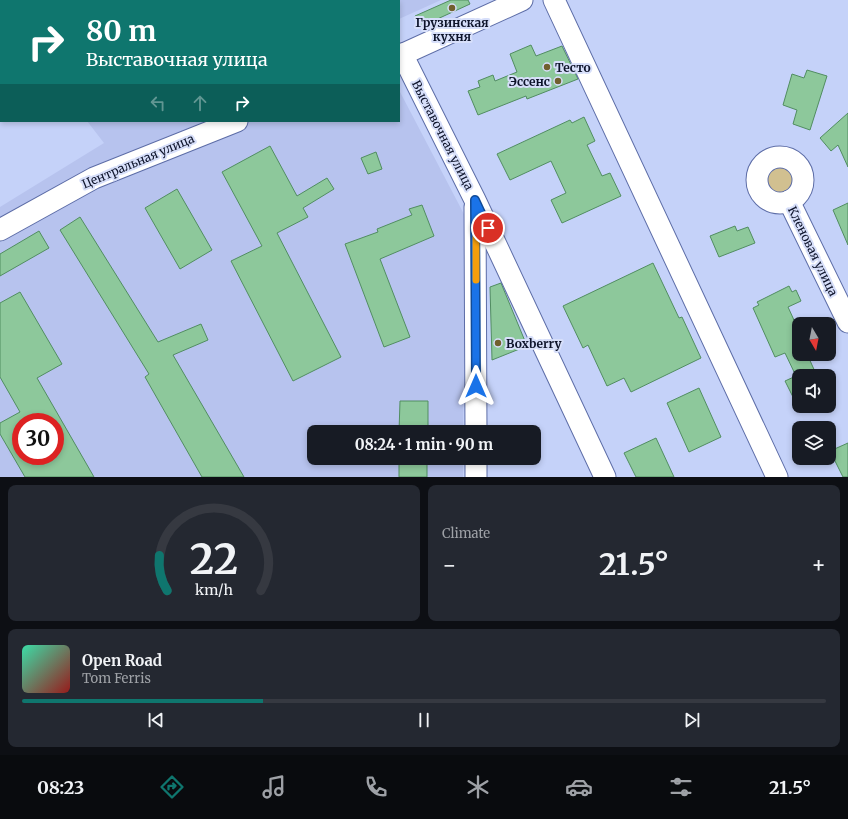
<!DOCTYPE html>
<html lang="en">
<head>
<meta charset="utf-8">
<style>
  :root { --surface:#171b24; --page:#242831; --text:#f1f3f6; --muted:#9ea1a6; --line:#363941; --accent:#0f766e }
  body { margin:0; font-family:Merriweather,serif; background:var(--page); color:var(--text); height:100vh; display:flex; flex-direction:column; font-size:15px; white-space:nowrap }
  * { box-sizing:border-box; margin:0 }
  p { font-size:13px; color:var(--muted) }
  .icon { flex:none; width:22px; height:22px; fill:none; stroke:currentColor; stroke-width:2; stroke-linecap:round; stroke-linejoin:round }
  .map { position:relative; height:477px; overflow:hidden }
  .details { display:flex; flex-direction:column; gap:8px; padding:8px; background:#0d0f14; flex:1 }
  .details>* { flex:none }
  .banner { position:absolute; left:0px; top:0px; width:400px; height:122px; box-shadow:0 2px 6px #0003; background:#0f766e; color:#fff; overflow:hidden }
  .needle { width:26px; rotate:170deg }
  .controls { position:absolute; left:792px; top:317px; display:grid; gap:8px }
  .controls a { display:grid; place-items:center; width:44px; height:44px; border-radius:8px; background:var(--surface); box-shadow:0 2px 6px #0003; font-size:20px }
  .speed { position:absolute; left:12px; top:413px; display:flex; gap:8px; font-size:20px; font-weight:700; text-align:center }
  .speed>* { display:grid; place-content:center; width:52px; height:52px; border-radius:50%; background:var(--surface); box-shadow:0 2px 6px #0003; line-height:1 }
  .speed .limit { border:6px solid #d22; background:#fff; color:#111 }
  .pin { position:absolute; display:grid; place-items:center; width:34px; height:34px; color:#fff; margin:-17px; border:2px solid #fff; border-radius:50%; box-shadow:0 1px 4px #0007 }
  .me { position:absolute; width:44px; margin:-22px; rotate:0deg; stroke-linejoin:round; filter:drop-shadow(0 0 3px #0008) }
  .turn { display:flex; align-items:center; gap:14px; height:84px; padding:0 20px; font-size:18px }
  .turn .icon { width:52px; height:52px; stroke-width:2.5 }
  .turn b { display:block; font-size:28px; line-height:34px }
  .lanes { display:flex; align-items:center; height:38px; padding:0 20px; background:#0003; justify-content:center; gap:20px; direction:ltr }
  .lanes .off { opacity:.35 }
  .big { font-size:30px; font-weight:700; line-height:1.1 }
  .details .tile { flex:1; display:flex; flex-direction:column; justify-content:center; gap:6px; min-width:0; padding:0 14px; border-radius:8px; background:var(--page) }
  .details .dial { align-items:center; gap:0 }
  .dial svg { height:104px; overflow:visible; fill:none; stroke:var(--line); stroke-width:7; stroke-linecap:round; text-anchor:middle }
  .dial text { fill:var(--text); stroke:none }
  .song { display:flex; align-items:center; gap:12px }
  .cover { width:48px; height:48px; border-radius:6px; background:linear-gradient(135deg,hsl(160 70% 55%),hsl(0 70% 35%)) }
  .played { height:4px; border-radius:2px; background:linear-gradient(90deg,var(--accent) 30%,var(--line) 30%) }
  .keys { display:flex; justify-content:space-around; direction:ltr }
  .heat { display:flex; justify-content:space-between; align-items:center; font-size:22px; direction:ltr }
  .details .tiles { flex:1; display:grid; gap:8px; grid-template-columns:1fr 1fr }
  .tile:last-child { grid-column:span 2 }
  .trip { position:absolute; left:307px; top:425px; width:234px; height:40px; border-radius:8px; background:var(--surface); box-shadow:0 2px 6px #0003; font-weight:700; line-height:40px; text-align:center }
  .tab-bar { display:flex; height:64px; justify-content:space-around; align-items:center; background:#090b0e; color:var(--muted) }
  .tab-bar .icon { width:28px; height:28px }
  .tab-bar .selected { color:var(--accent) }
  .tab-bar b { font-size:18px; color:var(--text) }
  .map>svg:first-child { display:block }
  .built { fill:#b7c3ee; fill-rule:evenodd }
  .green { fill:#d1c090 }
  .building { fill:#8dc89b; stroke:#518d61; fill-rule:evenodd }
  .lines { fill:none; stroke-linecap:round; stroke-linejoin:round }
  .minor-casing { stroke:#5d6da7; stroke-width:23 }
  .minor { stroke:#fff; stroke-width:21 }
  .route-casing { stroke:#114b97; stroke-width:10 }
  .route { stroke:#1a73e8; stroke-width:7 }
  .slow { stroke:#f59e0b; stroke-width:7 }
  .poi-dot { fill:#71602e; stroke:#d7dffa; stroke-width:1.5 }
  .labels { text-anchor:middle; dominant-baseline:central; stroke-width:4; stroke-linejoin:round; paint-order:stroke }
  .poi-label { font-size:12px; font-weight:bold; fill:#0d132a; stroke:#d7dffa; text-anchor:start }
  .street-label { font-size:12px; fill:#0d132a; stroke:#d7dffa }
</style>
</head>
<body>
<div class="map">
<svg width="848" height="477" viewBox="0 0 848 477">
  <rect width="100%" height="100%" fill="#c5d2f9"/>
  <g class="built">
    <polygon points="0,0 274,0 275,1 1,1 1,13"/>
    <polygon points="317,0 441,0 399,19 399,1"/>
    <path d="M399 90 466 218 463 432H314V458H463V477H0V207L104 143 87 121H399ZM21 422H55V456H21Z"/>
  </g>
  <circle class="green" cx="779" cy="179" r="15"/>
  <g class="building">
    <polygon points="451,0 468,0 470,4 420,27 415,16"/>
    <polygon points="531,45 536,56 562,46 578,79 527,99 526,96 478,115 468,91 480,87 478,81 493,75 495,81 517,72 510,54"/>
    <polygon points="807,70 827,76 810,130 793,124 797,110 783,105 792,74 804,78"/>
    <polygon points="848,113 848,167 838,145 831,151 820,138"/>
    <polygon points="584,117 595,141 587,145 602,176 610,173 621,196 562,223 551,200 566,193 551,161 510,180 497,154 570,120 572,123"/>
    <polygon points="270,146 297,196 327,178 334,189 303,208 308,217 277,233 341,357 293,381 231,261 262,246 222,172"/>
    <polygon points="376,152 382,169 368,174 361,158"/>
    <polygon points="177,189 212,250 180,269 145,208"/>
    <polygon points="848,203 848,245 833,210"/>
    <polygon points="422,205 434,236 380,259 410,337 384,347 345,244 378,232 377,229 412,215 409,209"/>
    <polygon points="80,217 158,342 201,324 208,340 173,355 244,477 202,477 145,377 149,374 60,230"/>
    <polygon points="735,226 737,231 748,227 755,243 719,257 710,236"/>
    <polygon points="39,231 49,248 0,276 0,254"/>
    <polygon points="653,263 679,318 682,317 701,358 631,392 624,378 607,386 588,345 583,348 563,306"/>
    <polygon points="501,283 527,346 492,360 490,287"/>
    <polygon points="789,286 792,292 796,290 801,301 788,307 799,331 799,354 807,354 817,376 799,376 799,409 785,381 796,376 785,353 775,357 753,308 759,305 757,302"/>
    <path d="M20 292 62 364 37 378 94 477H25L0 434V423L20 412 0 377V303ZM21 422H55V456H21Z"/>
    <polygon points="699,388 721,437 689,452 667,403"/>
    <polygon points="400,401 428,401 428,432 399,432"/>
    <polygon points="656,438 674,477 636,477 624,453"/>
    <polygon points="848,443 848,477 843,477 830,451"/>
    <rect x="399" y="458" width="28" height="19"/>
  </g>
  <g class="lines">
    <g class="minor-casing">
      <g id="minor">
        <polyline points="290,0 291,1"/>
        <polyline points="554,0 777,477"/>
        <polyline points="402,54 475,200 605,477"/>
        <polyline points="399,56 522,0"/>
        <circle cx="780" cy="180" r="23"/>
        <polyline points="789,201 848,322"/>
        <polyline points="475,207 476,432"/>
        <polyline points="0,230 94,178 237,121"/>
        <polyline points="476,458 476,477"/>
      </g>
    </g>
    <use href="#minor" class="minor"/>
  </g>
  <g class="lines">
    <g class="route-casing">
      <polyline id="route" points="476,386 475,200 488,228"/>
    </g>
    <use href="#route" class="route"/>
    <polyline class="slow" points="476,237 476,280"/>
  </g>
  <g class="poi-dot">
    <circle cx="452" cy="8" r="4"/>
    <circle cx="547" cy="67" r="4"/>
    <circle cx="558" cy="81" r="4"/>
    <circle cx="498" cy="343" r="4"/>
  </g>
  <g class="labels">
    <g class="poi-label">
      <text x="452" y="22" text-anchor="middle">Грузинская<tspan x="452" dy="14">кухня</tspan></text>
      <text x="555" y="67">Тесто</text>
      <text x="550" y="81" text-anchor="end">Эссенс</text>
      <text x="506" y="343">Boxberry</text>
    </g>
    <g class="street-label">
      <text transform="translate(443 135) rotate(63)">Выставочная улица</text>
      <text transform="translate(138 161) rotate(-23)">Центральная улица</text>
      <text transform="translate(813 251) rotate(64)">Кленовая улица</text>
    </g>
  </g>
</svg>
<div class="controls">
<a><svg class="needle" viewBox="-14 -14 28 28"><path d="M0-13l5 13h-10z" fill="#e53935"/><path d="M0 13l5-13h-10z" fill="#9ea1a6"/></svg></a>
<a><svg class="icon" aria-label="sound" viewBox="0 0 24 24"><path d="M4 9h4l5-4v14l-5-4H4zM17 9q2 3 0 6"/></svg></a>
<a><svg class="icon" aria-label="layers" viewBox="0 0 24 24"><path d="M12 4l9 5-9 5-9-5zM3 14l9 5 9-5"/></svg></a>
</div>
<div class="speed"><div class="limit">30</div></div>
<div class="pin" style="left:488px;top:228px;background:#d93025"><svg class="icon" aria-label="arrive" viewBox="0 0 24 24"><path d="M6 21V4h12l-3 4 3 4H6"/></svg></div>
<svg class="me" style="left:476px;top:386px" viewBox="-20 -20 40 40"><path d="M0-17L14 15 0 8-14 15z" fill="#1a73e8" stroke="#fff" stroke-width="4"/></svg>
<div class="trip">08:24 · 1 min · 90 m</div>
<div class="banner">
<div class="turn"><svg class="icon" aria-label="right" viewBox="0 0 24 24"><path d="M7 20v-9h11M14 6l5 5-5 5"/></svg><div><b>80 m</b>Выставочная улица</div></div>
<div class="lanes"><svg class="icon off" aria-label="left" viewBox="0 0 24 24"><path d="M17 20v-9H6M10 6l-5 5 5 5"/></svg><svg class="icon off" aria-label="ahead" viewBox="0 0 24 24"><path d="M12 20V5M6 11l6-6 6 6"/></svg><svg class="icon" aria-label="right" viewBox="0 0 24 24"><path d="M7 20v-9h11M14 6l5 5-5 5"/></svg></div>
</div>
</div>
<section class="details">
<div class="tiles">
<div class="tile dial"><svg viewBox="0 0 100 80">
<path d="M14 69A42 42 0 1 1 86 69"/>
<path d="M14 69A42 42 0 0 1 8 42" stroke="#0f766e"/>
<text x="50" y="56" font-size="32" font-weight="700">22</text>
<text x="50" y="72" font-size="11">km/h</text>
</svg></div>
<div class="tile"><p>Climate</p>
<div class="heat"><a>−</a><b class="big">21.5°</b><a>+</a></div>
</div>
<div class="tile">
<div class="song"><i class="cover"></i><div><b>Open Road</b><p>Tom Ferris</p></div></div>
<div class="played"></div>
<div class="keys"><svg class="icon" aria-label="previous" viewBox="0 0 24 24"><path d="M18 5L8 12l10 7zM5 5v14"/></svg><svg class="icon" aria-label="pause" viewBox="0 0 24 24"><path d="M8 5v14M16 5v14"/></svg><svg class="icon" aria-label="next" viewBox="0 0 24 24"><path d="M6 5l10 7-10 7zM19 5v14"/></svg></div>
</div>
</div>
</section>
<nav class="tab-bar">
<b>08:23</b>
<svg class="icon selected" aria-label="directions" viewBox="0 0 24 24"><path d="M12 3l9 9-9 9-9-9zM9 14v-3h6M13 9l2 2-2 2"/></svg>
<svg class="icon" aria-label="music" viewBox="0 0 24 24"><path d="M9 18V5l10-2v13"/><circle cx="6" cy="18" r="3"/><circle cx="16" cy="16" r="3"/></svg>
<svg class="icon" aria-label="phone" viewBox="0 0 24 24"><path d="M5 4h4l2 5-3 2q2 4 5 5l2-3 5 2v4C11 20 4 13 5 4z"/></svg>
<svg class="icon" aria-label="climate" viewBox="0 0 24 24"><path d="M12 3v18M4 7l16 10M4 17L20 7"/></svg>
<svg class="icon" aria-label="car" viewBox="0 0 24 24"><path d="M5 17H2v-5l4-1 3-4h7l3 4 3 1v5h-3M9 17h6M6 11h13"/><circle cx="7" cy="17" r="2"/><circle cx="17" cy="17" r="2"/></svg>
<svg class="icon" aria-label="filters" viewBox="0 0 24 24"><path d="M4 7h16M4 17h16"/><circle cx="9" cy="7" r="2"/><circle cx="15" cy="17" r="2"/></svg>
<b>21.5°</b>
</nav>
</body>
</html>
